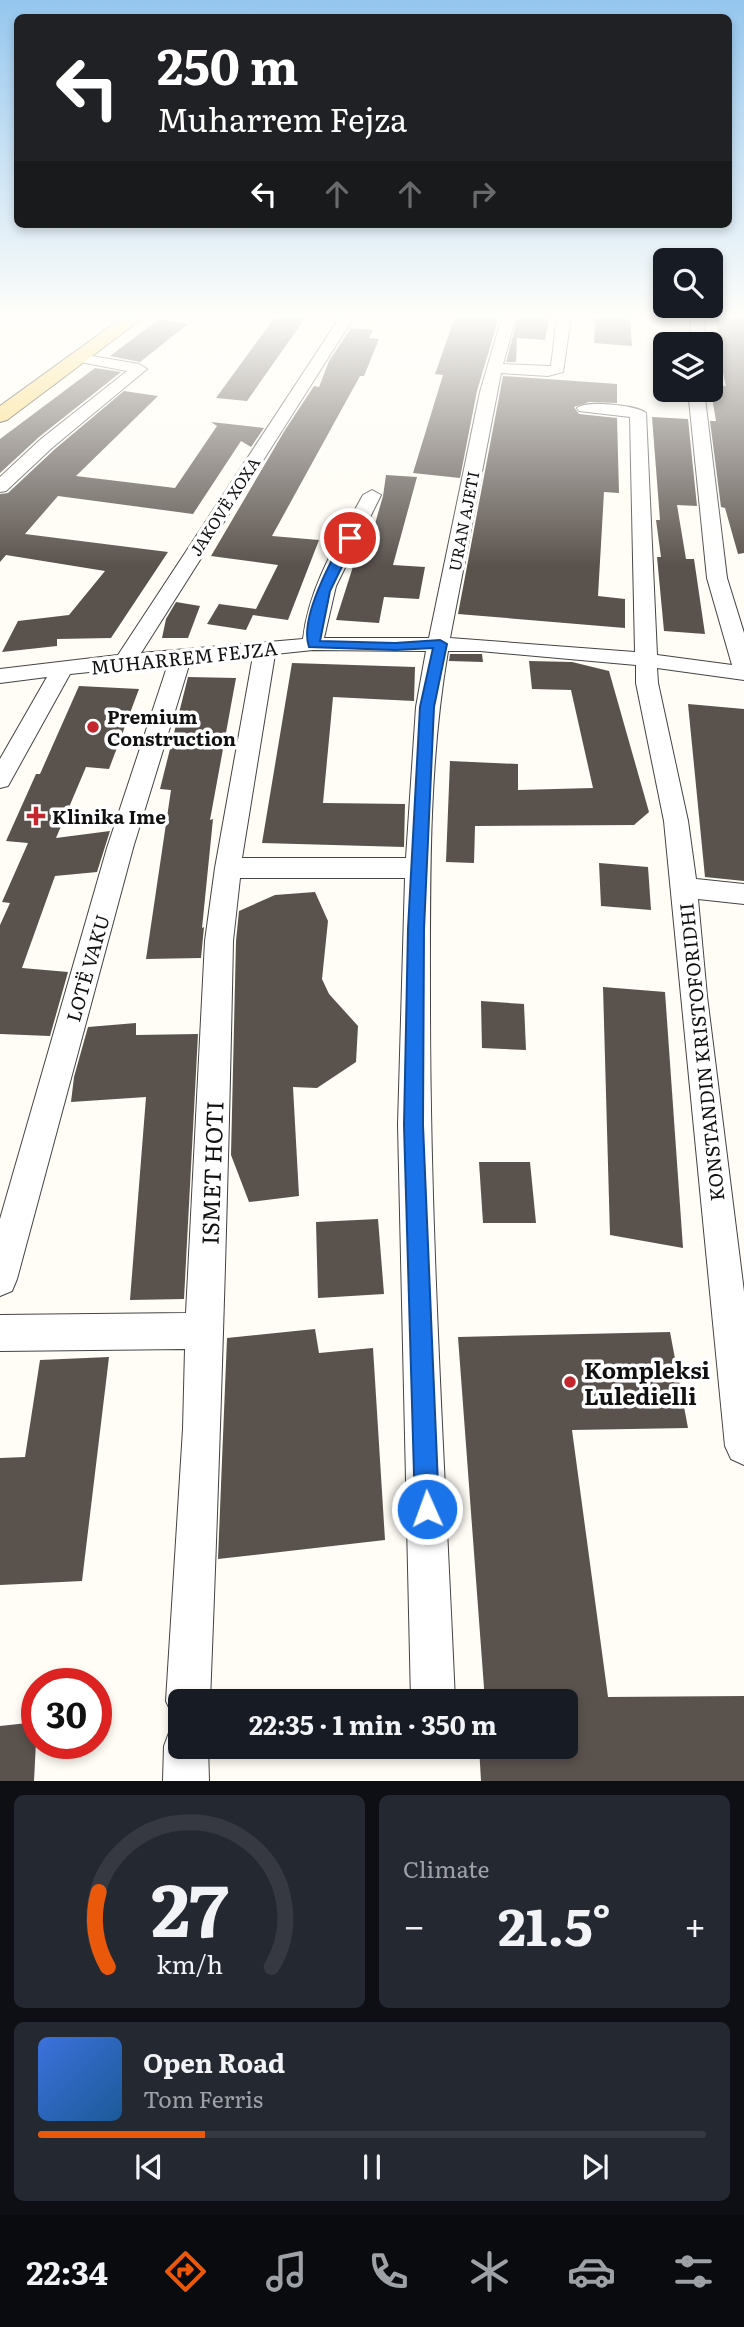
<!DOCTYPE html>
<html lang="en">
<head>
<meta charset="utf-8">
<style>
  :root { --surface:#171b24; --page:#242831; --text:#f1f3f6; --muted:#9ea1a6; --line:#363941; --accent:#ea580c }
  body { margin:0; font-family:Literata,serif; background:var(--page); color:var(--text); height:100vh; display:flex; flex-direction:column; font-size:26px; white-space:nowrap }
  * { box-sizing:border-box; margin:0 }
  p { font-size:23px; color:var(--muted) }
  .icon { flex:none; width:38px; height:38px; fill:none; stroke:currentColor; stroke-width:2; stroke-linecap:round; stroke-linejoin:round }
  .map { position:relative; height:1781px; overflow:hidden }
  .drawer { display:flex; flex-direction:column; gap:14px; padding:14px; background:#0d0f14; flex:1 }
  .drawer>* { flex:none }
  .banner { position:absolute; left:14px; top:14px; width:718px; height:214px; border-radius:10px; box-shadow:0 4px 10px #0003; background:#202124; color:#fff; overflow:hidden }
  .controls { position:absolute; left:653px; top:248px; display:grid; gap:14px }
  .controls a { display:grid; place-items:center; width:70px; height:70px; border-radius:10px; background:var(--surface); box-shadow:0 4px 10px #0003; font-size:35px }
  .speed { position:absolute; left:21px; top:1668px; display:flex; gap:14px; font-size:35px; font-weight:700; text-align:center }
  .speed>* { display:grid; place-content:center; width:91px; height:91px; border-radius:50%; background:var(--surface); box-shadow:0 4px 10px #0003; line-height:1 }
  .speed .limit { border:10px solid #d22; background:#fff; color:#111 }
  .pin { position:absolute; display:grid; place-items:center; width:60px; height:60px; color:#fff; margin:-30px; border:4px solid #fff; border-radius:50%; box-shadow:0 2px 7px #0007 }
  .me { position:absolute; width:77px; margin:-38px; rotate:358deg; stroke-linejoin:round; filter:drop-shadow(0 0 5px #0008) }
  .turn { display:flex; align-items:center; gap:24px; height:147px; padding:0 28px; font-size:32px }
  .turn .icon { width:91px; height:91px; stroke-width:2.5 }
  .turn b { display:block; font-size:49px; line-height:60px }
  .lanes { display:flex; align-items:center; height:66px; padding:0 28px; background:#0003; justify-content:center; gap:35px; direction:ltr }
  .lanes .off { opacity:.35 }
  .big { font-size:52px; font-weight:700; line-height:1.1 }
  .drawer .card { flex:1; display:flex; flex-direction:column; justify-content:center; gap:10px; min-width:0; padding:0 24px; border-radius:10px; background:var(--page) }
  .drawer .dial { align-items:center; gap:0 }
  .dial svg { height:182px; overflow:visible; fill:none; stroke:var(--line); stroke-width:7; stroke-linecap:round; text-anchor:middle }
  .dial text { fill:var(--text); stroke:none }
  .song { display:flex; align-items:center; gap:21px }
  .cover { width:84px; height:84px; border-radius:10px; background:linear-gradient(135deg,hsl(220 70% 55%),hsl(210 70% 35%)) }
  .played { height:7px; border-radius:4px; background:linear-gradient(90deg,var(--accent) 25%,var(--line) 25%) }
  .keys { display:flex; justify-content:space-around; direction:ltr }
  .heat { display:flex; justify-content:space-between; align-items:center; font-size:38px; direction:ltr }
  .drawer .tiles { flex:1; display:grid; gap:14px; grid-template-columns:1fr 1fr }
  .card:last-child { grid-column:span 2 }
  .trip { position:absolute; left:168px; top:1689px; width:410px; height:70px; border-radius:10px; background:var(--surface); box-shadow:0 4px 10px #0003; font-weight:700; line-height:70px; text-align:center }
  .dock { display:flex; height:112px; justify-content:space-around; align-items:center; background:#090b0e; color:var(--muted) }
  .dock .icon { width:49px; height:49px }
  .dock .current { color:var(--accent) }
  .dock b { font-size:32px; color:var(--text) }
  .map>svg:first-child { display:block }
  .building { fill:#5a524d }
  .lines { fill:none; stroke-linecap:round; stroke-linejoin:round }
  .minor-casing { stroke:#444; stroke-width:2 }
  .major-casing { stroke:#222; stroke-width:2 }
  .minor { fill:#fff; fill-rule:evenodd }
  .major { fill:#f9d66b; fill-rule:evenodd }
  .route { fill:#1a73e8; stroke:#114b97; stroke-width:2 }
  .poi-dot { fill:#c4262e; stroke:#fff; stroke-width:2.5 }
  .labels { text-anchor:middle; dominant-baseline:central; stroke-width:7; stroke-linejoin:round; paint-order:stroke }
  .far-street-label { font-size:16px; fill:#111; stroke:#fff }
  .street-label { font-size:19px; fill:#111; stroke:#fff }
  .poi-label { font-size:19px; font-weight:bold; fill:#111; stroke:#fff; text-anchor:start }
  .near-street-label { font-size:23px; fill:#111; stroke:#fff }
  .near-poi-label { font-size:23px; font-weight:bold; fill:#111; stroke:#fff; text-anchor:start }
</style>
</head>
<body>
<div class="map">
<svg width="744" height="1781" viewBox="0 0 744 1781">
  <rect width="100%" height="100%" fill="#fffdf5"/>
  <g class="building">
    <polygon points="275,317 306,317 247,401 216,398"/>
    <polygon points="455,317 499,317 477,391 460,478 413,473 443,375 435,374"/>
    <polygon points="518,317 549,317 545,340 517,338 516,362 506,362"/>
    <polygon points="595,317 630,317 632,346 594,343"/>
    <polygon points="715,317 744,317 744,553 738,554 725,508 721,507 710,421 716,421 710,385 726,386 717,345 721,345"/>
    <polygon points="159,319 188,324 140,362 110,356"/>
    <polygon points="351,328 373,330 369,338 379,339 364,376 360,376 272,536 319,540 288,620 253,615 246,630 207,624 219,604 256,609 278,565 211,556 285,430 314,386 319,387 329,361"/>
    <polygon points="95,368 121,372 39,437 0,473 0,439"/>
    <polygon points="503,376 617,384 617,403 589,402 574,407 579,414 617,418 619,493 604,492 598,596 625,599 625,628 458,614"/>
    <polygon points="124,391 158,396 76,476 175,488 217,426 211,422 264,428 251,447 241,441 193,514 58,496 25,534 168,552 111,638 57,639 57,646 2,652 18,621 69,615 105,571 6,555 0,562 0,494 8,493 55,449"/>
    <polygon points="652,417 688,419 697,506 677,505 686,559 694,559 705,634 664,631 657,557 661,557 656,520 660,520"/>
    <polygon points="386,475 417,477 393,565 425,567 419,599 384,597 379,623 336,620 357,554 366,555 383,496"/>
    <polygon points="176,602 200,606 188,638 162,638 166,619"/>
    <polygon points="450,654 482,654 483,662 449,661"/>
    <polygon points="529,661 572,662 609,671 649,812 634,825 475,826 474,863 446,862 450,761 518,764 518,790 593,788 571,690 532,689"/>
    <polygon points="292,663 415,667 414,701 333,697 323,803 405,804 404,847 262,843"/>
    <polygon points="188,677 236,678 210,820 213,819 202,928 204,927 201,958 146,959 171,790 160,789"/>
    <polygon points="79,686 139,689 109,769 86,767 56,838 110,831 97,872 55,876 22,968 68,972 50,1036 0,1034 0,925 10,903 2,902 28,843 6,841 36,774 40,774"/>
    <polygon points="688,704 744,709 744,881 705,877"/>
    <polygon points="599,863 648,867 651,910 601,906"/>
    <polygon points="315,892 328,921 322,979 329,994 358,1026 356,1062 317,1088 293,1087 299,1196 249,1202 231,1155 236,941 239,911 275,895"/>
    <polygon points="603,987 665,992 683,1248 610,1235"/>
    <polygon points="481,1001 524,1004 526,1050 482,1048"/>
    <polygon points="136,1023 136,1035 198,1034 184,1299 130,1300 146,1097 71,1102 74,1077 88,1027"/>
    <polygon points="479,1162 530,1162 536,1223 483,1223"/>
    <polygon points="378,1219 384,1294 318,1298 316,1222"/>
    <polygon points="315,1329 319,1353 373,1348 385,1540 218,1559 227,1338"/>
    <polygon points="670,1332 688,1428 572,1430 608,1697 744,1696 744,1781 481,1781 479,1746 565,1746 565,1701 485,1701 458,1337"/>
    <polygon points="109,1357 82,1581 0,1585 0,1458 25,1457 40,1360"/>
    <polygon points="37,1722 34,1781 0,1781 0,1726"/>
  </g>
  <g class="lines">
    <g class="minor-casing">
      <g id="minor">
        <path d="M340 317H354L141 653 303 639C309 586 338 541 363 495L372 490 381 495 336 586 324 638H429L480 392 502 317H516L503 364 548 366H551L557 317H571L563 372 548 376 501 373 450 638 635 652 630 417 579 411 577 408C585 400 637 405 646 413L657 655 732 665 707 578 688 390H704L727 578 744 633V680L657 668 658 683 688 821 696 879 744 884V904L698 899 707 996 744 1292V1465L731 1459 725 1446 664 821 636 683V665L480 651H448C428 767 430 887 430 1004 430 1236 445 1469 455 1701H411L398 1125 405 878H240L233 941C228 1194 220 1448 210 1701H180V1720L173 1716 166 1701 183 1429 185 1349 0 1351V1315L186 1313 205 941 215 868 253 656 190 662 133 848 17 1279 12 1291 0 1296V1219L107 848 168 664 70 674 8 786 0 788V759L47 677 0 683V669L118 655ZM313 650 426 651 416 707 406 858H242L275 654Z"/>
        <polygon points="691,317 705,317 704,345 690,345"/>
        <polygon points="80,354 139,364 147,369 53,447 6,491 0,492 0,477 41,439 127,371 75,361 73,358"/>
        <polygon points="180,1726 180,1746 208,1746 209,1781 163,1781 164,1746 170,1730"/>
      </g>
    </g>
    <g class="major-casing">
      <polygon id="major" points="123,317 144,317 7,420 0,422 0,406"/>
    </g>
    <use href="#minor" class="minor"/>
    <use href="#major" class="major"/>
  </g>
  <linearGradient id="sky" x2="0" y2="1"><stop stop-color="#95c6ee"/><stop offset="0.56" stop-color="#fffefa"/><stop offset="1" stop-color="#fffefa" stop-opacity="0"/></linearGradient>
  <rect width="744" height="566" fill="url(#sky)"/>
  <path class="route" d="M346 535 356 538 330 591 320 641 395 643 440 640 447 644 434 707 424 929 423 1125 439 1509 435 1518 427 1521 418 1518 415 1509 404 1125 408 929 420 707 433 648 395 650 309 647C299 619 331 560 346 535Z"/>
  <g class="poi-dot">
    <circle cx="93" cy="727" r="7"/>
    <path d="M32.5 805.5h7v7h7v7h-7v7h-7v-7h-7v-7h7z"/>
    <circle cx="570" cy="1382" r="7"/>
  </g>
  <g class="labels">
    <g class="far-street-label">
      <text transform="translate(224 506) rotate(-57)">JAKOVË XOXA</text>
      <text transform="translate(463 521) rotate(-79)">URAN AJETI</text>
    </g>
    <g class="street-label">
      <text transform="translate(184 657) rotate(-6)">MUHARREM FEJZA</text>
      <text transform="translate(87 968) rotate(-74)">LOTË VAKU</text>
      <text transform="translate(701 1052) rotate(-96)">KONSTANDIN KRISTOFORIDHI</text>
    </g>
    <g class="poi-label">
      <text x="107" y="716">Premium<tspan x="107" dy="22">Construction</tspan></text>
      <text x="52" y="816">Klinika Ime</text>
    </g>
    <g class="near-street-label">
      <text transform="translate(211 1173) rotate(-88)">ISMET HOTI</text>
    </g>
    <g class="near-poi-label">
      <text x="584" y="1369">Kompleksi<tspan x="584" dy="26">Luledielli</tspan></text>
    </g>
  </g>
</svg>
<div class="controls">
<a><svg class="icon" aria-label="search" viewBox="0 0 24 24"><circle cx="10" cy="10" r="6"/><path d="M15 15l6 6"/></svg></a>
<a><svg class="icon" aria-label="layers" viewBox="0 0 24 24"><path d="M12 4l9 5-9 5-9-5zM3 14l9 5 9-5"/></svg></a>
</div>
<div class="speed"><div class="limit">30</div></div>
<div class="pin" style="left:350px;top:538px;background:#d93025"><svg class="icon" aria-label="arrive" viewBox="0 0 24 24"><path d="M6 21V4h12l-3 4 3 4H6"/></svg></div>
<svg class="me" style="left:427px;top:1509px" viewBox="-20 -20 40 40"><circle r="17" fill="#1a73e8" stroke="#fff" stroke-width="3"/><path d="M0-11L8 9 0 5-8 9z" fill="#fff"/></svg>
<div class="trip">22:35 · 1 min · 350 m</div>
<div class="banner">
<div class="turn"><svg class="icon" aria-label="left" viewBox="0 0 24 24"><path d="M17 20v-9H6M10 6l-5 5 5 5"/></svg><div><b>250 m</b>Muharrem Fejza</div></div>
<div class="lanes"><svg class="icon" aria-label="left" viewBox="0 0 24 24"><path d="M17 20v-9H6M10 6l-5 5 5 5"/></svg><svg class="icon off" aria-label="ahead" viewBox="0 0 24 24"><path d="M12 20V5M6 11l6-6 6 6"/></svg><svg class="icon off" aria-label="ahead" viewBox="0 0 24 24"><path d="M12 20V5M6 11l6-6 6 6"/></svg><svg class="icon off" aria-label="right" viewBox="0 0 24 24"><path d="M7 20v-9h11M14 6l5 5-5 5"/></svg></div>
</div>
</div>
<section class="drawer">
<div class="tiles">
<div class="card dial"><svg viewBox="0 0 100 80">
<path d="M14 69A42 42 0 1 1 86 69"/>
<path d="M14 69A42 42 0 0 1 10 36" stroke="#ea580c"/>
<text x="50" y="56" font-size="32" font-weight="700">27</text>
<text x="50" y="72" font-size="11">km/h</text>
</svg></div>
<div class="card"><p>Climate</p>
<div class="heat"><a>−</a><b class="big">21.5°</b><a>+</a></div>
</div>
<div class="card">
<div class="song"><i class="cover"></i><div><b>Open Road</b><p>Tom Ferris</p></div></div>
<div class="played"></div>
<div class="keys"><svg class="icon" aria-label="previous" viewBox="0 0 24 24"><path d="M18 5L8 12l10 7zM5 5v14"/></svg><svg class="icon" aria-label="pause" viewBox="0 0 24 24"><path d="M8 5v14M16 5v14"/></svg><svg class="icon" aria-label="next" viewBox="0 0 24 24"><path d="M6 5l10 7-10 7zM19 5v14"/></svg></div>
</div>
</div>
</section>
<nav class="dock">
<b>22:34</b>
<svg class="icon current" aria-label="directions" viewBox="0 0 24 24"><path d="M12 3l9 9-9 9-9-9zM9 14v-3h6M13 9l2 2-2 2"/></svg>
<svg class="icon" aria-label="music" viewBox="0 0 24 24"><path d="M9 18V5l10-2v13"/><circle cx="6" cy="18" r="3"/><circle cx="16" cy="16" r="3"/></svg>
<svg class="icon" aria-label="phone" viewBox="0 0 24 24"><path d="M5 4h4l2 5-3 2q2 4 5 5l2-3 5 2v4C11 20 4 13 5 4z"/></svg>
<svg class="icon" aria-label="climate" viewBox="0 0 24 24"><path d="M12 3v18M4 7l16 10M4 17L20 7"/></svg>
<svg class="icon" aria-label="car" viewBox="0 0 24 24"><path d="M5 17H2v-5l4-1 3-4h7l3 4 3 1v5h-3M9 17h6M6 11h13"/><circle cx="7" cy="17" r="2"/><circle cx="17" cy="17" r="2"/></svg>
<svg class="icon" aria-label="filters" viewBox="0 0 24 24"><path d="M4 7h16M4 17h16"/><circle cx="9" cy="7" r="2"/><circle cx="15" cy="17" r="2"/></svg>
</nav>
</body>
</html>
